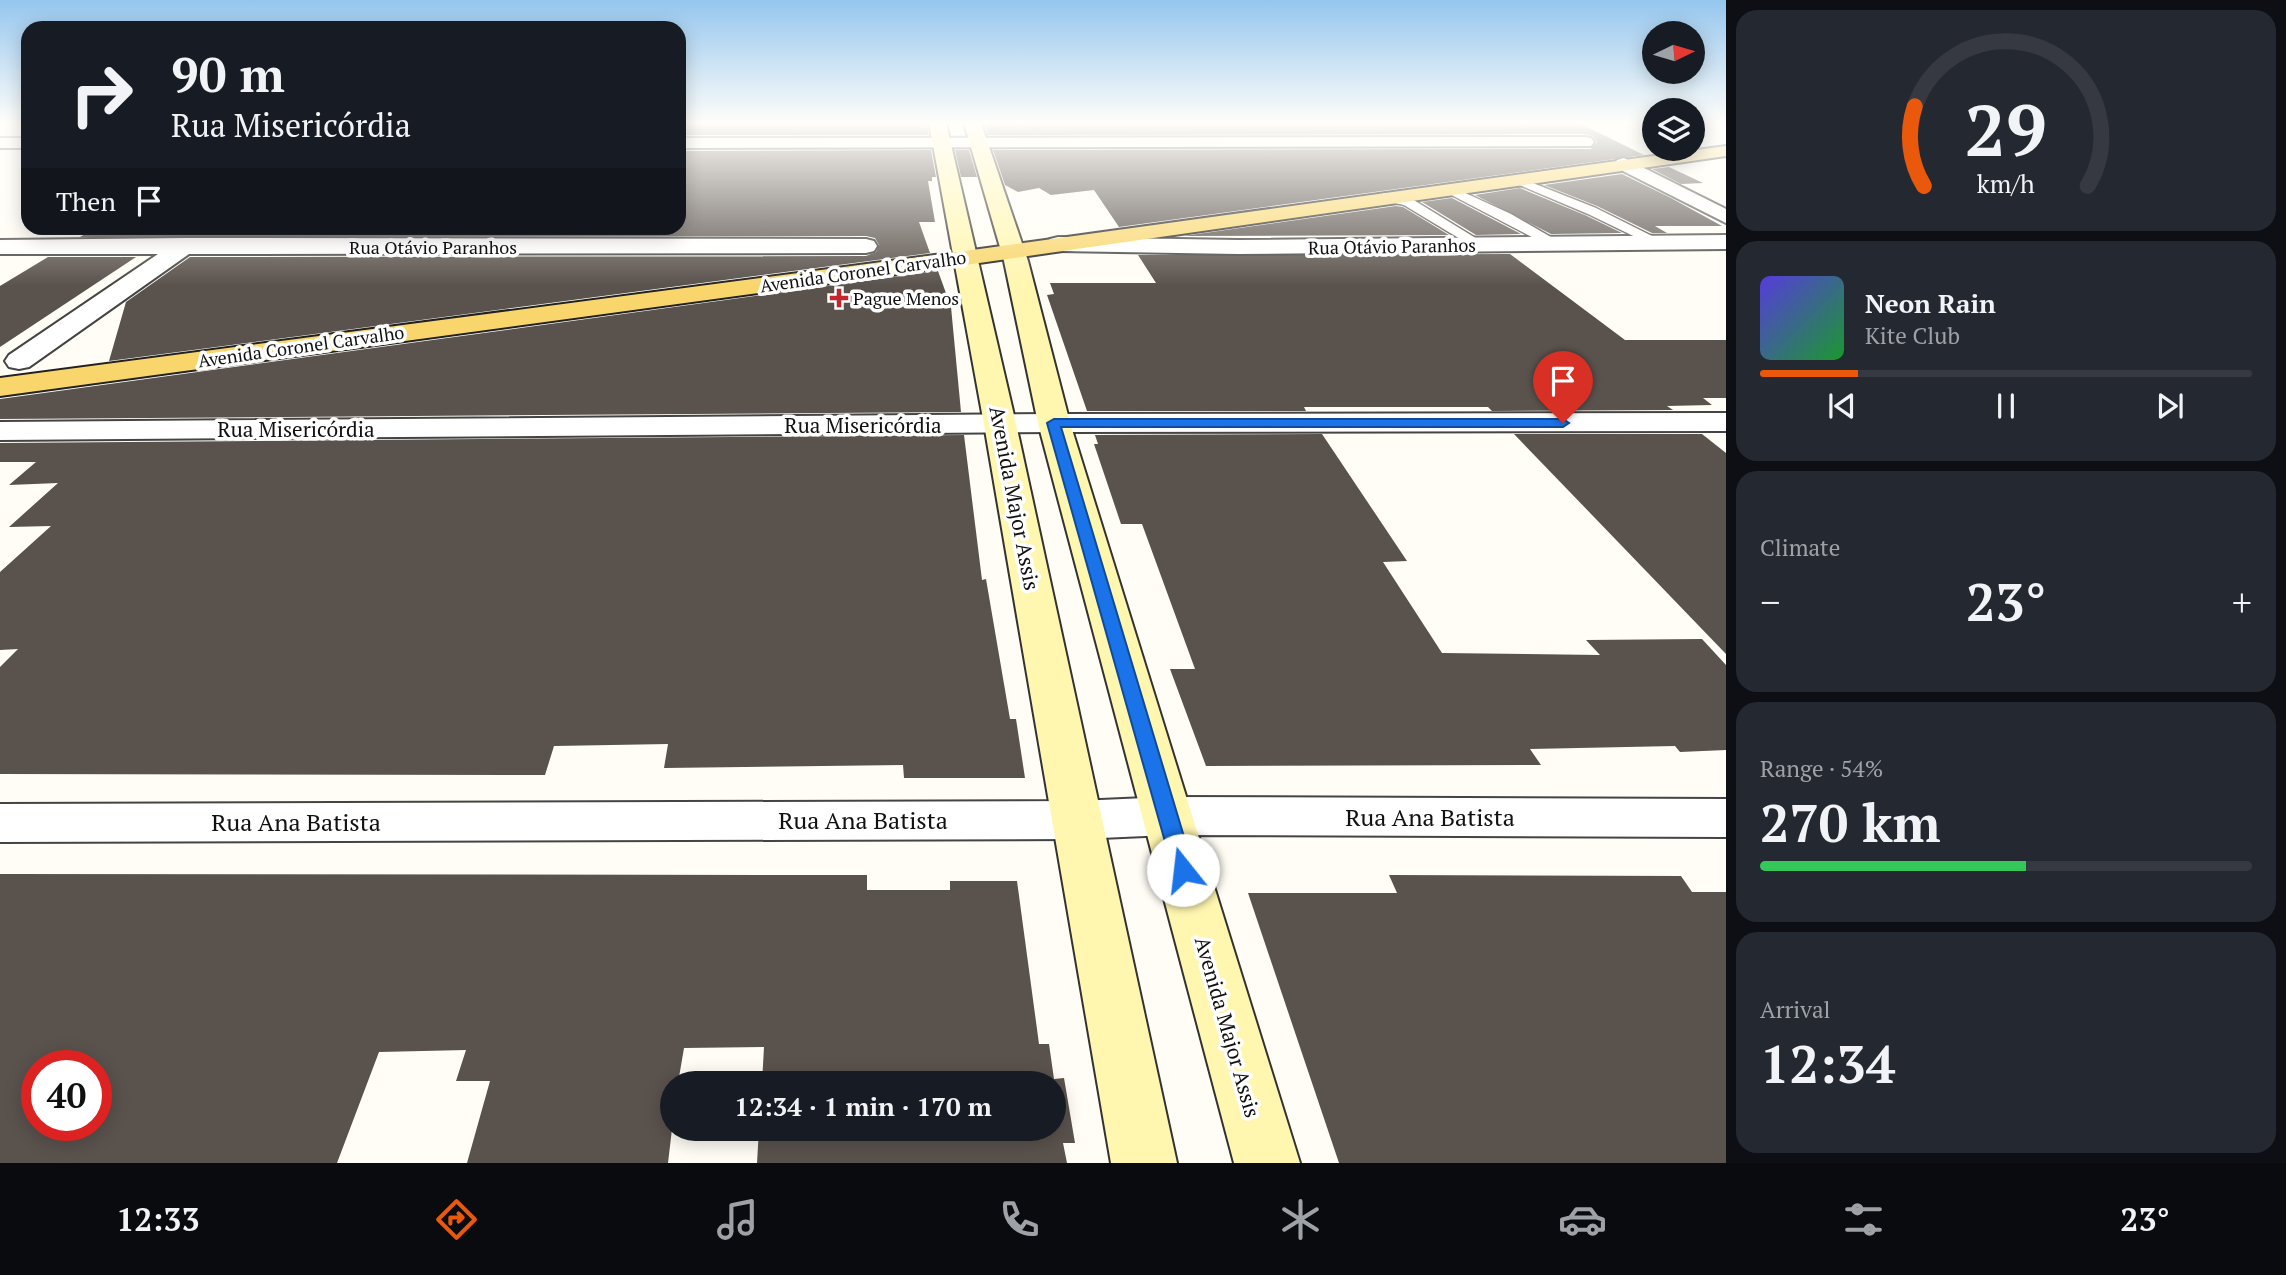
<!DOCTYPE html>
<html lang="en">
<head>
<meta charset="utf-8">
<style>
  :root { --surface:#171b24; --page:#242831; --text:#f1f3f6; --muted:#9ea1a6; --line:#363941; --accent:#ea580c }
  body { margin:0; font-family:"PT Serif",serif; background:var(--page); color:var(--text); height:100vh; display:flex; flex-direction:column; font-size:26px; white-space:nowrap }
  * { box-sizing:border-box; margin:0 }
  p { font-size:23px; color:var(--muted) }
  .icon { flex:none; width:38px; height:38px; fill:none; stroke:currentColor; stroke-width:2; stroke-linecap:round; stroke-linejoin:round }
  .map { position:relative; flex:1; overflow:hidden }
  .details { display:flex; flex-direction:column; gap:10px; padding:10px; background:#0d0f14; width:560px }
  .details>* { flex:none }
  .banner { position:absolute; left:21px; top:21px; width:665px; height:214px; border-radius:21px; box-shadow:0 4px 18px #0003; background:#171b24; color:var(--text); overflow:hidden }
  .needle { width:46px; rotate:85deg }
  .controls { position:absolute; left:1642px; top:21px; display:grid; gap:14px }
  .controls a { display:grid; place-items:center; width:63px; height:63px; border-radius:50%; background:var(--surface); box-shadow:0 4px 18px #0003; font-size:35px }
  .speed { position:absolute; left:21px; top:1050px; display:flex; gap:14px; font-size:35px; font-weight:700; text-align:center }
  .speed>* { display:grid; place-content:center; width:91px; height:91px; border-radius:50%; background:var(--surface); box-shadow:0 4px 18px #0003; line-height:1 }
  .speed .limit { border:10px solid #d22; background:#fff; color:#111 }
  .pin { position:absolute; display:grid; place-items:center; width:60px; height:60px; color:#fff; margin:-72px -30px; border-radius:50% 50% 50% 0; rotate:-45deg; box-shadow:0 0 7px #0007 }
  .pin .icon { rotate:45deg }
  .me { position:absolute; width:77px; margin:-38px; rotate:344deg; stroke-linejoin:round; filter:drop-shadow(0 0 5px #0008) }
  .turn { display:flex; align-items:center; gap:24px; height:147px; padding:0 35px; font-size:32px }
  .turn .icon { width:91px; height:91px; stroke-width:2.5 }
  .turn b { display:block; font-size:49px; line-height:60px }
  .then { display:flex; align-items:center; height:66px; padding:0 35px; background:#0003; gap:14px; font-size:26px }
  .big { font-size:52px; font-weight:800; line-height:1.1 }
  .details .tile { flex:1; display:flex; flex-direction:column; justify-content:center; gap:10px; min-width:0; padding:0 24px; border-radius:21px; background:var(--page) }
  .details .dial { align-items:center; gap:0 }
  .dial svg { height:182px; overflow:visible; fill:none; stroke:var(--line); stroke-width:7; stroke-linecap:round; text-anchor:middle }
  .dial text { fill:var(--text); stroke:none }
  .song { display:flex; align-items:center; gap:21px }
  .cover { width:84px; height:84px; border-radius:10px; background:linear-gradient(135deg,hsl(250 70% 55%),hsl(130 70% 35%)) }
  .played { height:7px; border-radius:4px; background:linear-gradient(90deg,var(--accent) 20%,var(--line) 20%) }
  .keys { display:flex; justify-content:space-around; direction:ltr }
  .heat { display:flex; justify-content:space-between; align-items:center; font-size:38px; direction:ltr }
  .charge { height:10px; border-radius:5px; background:linear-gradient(90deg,#34c759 54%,var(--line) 0) }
  .trip { position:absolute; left:660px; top:1071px; width:406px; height:70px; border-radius:35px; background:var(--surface); box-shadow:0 4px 18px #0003; font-weight:800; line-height:70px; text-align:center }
  .tab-bar { display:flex; height:112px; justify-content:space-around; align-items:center; background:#090b0e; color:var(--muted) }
  .tab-bar .icon { width:49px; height:49px }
  .tab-bar .current { color:var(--accent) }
  .tab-bar b { font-size:32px; color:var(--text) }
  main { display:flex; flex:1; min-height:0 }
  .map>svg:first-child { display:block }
  .building { fill:#5a524d; fill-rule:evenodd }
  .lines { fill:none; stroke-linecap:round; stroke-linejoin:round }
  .lane-casing { stroke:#444; stroke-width:3 }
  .street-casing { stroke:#444; stroke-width:4 }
  .secondary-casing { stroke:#333; stroke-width:4 }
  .primary-casing { stroke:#222; stroke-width:4 }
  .lane { fill:#fff; fill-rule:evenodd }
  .street { fill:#fff; fill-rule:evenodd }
  .secondary { fill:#fff6b0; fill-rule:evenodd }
  .primary { fill:#f9d66b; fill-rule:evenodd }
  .route { fill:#1a73e8; stroke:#114b97; stroke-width:2 }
  .poi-dot { fill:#c4262e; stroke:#fff; stroke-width:2.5 }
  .labels { text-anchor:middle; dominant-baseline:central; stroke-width:7; stroke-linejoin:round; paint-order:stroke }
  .far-street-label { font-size:18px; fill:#111; stroke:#fff }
  .far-poi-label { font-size:18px; fill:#111; stroke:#fff; text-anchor:start }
  .street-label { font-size:21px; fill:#111; stroke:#fff }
  .near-street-label { font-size:24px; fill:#111; stroke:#fff }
</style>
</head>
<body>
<main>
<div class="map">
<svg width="1726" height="1163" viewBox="0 0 1726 1163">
  <rect width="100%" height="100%" fill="#fffdf5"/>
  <g class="building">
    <polygon points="679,123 926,123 929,135 679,135"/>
    <polygon points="984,123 1579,123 1644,155 1119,227 1094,190 1051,195 1039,188 1018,192 1005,185 993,150 1591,149 1597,142 1593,136 1585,134 988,135"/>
    <polygon points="931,150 936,177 932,177 932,181 928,181 935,222 919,222 930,253 109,361 126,302 190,257 866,256 876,252 879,245 875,238 866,236 80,237 95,228 679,228 679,151"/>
    <polygon points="955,150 969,150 977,177 961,177"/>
    <polygon points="1669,167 1703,183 1681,184 1652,169"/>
    <polygon points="1622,174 1671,198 1722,226 1655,226 1667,233 1652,233 1597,206 1544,185"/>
    <polygon points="1520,188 1587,216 1622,233 1551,234 1475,195"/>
    <polygon points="1452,198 1521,234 1476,235 1422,202"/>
    <polygon points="1396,206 1403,207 1449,235 1183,236"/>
    <polygon points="1510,254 1625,340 1726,340 1726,398 1703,398 1712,405 1667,406 1673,410 1492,411 1488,407 1304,407 1306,411 1087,411 1047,295 1054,294 1050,283 1156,283 1138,255"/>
    <polygon points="48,257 136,257 0,347 0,286"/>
    <polygon points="938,271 951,307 961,412 0,419 0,399"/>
    <polygon points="1322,434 1407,561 1383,562 1442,653 1600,655 1586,640 1702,639 1726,665 1726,750 1680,752 1675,746 1530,749 1541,765 1206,766 1170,669 1195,669 1142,524 1121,524 1094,444 1098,444 1095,435"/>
    <polygon points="1514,434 1702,434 1726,453 1726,654"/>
    <polygon points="964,435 982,580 986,579 1010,719 1016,719 1025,778 904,778 903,765 664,768 668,744 554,746 545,775 0,774 0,667 18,649 0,650 0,572 51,526 9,527 58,483 9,485 36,462 0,462 0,443"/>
    <path d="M0 874 867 875V890H950V881H1017L1039 1044H1049L1054 1079 1064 1078 1075 1143H1063L1067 1163H757L759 1129H1054V1083H762L764 1047 684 1048 678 1083H672V1129L668 1163H467L490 1081H456L466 1050 379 1052 337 1163H0ZM37 1066H96V1125H37Z"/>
    <polygon points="1389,875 1681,876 1692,892 1726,892 1726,1163 1339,1163 1248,893 1397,893"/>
  </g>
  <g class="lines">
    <g class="lane-casing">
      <g id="lane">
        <polygon points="1510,177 1518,177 1596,208 1666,243 1659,247 1654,246 1588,214 1510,181"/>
        <polygon points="1442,186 1450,186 1511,214 1563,244 1561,247 1551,247 1442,190"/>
        <polygon points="1384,193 1412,199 1487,245 1485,248 1475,248 1404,205 1380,200 1378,197"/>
      </g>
    </g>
    <g class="street-casing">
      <g id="street">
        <polygon points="1585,137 1591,138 1594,142 1591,146 679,148 679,138"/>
        <rect x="0" y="138" width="28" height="10"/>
        <polygon points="1624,158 1726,209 1726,223 1617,168 1615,164 1617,160"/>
        <polygon points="1726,235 1726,249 1238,254 1058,251 1050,249 1047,244 1050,239 1058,237 1238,240"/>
        <polygon points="186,238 866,239 874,241 877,246 874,251 866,253 189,254 29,367 19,369 9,367 5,361 9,355 158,254 0,254 0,240"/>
        <polygon points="1726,413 1726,431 1054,432 0,440 0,422 1054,414"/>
        <polygon points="1168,797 1726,799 1726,837 1168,835 1078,839 0,842 0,804 1078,801"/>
      </g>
    </g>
    <g class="secondary-casing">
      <g id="secondary">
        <polygon points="929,123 946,123 1016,424 1177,1163 1111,1163 984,424"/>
        <polygon points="964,123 981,123 1028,261 1070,423 1300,1163 1234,1163 1038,423 1004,261"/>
      </g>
    </g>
    <g class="primary-casing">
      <polygon id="primary" points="1726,146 1726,156 965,265 0,396 0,378 965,251"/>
    </g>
    <use href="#lane" class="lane"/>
    <use href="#street" class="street"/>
    <use href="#secondary" class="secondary"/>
    <use href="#primary" class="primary"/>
  </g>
  <linearGradient id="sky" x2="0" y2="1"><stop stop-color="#95c6ee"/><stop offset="0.43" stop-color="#fffefa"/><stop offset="1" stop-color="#fffefa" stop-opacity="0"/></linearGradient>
  <rect width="1726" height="286" fill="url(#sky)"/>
  <polygon class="route" points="1054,419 1563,419 1569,423 1563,427 1061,427 1194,870 1191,876 1183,879 1176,876 1173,870 1047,423"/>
  <path class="poi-dot" d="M835.5 287.5h7v7h7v7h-7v7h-7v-7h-7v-7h7z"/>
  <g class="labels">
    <g class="far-street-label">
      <text transform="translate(1392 246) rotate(-1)">Rua Otávio Paranhos</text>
      <text x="433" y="247">Rua Otávio Paranhos</text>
      <text transform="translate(863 271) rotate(-8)">Avenida Coronel Carvalho</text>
      <text transform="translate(301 346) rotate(-8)">Avenida Coronel Carvalho</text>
    </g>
    <g class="far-poi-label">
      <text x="853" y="298">Pague Menos</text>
    </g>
    <g class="street-label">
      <text x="863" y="425">Rua Misericórdia</text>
      <text x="296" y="429">Rua Misericórdia</text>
      <text transform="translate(1015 498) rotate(79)">Avenida Major Assis</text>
      <text transform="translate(1228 1027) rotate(74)">Avenida Major Assis</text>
    </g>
    <g class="near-street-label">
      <text x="1430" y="817">Rua Ana Batista</text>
      <text x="863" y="820">Rua Ana Batista</text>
      <text x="296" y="822">Rua Ana Batista</text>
    </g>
  </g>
</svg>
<div class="controls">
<a><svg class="needle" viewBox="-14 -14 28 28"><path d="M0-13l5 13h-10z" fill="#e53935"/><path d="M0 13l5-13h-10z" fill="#9ea1a6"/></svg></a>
<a><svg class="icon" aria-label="layers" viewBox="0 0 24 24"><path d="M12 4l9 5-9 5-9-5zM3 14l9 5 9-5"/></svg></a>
</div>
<div class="speed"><div class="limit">40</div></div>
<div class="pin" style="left:1563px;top:423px;background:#d93025"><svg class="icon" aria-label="arrive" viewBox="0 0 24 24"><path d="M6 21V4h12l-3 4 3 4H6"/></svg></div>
<svg class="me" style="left:1183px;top:870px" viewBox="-20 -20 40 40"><circle r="19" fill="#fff"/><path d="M0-13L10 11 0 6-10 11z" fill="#1a73e8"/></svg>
<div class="trip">12:34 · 1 min · 170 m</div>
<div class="banner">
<div class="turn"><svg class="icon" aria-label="right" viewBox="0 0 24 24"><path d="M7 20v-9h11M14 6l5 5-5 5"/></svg><div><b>90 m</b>Rua Misericórdia</div></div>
<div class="then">Then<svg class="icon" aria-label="arrive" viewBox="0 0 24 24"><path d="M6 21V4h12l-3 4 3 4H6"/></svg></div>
</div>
</div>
<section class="details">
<div class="tile dial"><svg viewBox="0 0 100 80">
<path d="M14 69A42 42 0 1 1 86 69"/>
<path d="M14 69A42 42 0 0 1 10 34" stroke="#ea580c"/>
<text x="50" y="56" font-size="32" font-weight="700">29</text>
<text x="50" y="72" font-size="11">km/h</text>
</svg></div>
<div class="tile">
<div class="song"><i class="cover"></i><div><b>Neon Rain</b><p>Kite Club</p></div></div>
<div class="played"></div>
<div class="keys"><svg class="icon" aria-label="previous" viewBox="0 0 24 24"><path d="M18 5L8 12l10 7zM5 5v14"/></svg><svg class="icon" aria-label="pause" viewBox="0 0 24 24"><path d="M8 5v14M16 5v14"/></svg><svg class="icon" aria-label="next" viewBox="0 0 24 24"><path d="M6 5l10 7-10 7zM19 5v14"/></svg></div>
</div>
<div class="tile"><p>Climate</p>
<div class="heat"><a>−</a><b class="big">23°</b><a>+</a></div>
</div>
<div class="tile"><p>Range · 54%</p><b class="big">270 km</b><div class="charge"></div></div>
<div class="tile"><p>Arrival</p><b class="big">12:34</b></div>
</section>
</main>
<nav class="tab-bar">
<b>12:33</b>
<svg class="icon current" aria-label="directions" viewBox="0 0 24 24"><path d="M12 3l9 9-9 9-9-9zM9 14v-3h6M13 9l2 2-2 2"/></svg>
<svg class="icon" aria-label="music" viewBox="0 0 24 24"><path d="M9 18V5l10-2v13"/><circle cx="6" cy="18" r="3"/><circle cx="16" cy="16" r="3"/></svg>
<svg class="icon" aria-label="phone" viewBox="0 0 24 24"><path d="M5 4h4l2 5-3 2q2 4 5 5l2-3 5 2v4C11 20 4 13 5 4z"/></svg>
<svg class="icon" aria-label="climate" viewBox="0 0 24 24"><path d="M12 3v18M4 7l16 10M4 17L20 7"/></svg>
<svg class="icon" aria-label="car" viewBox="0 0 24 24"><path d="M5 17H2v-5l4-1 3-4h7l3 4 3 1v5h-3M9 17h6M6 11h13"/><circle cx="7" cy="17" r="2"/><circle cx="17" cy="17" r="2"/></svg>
<svg class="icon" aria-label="filters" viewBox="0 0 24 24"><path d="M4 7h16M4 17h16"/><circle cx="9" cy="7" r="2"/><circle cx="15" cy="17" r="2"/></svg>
<b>23°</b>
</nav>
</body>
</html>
